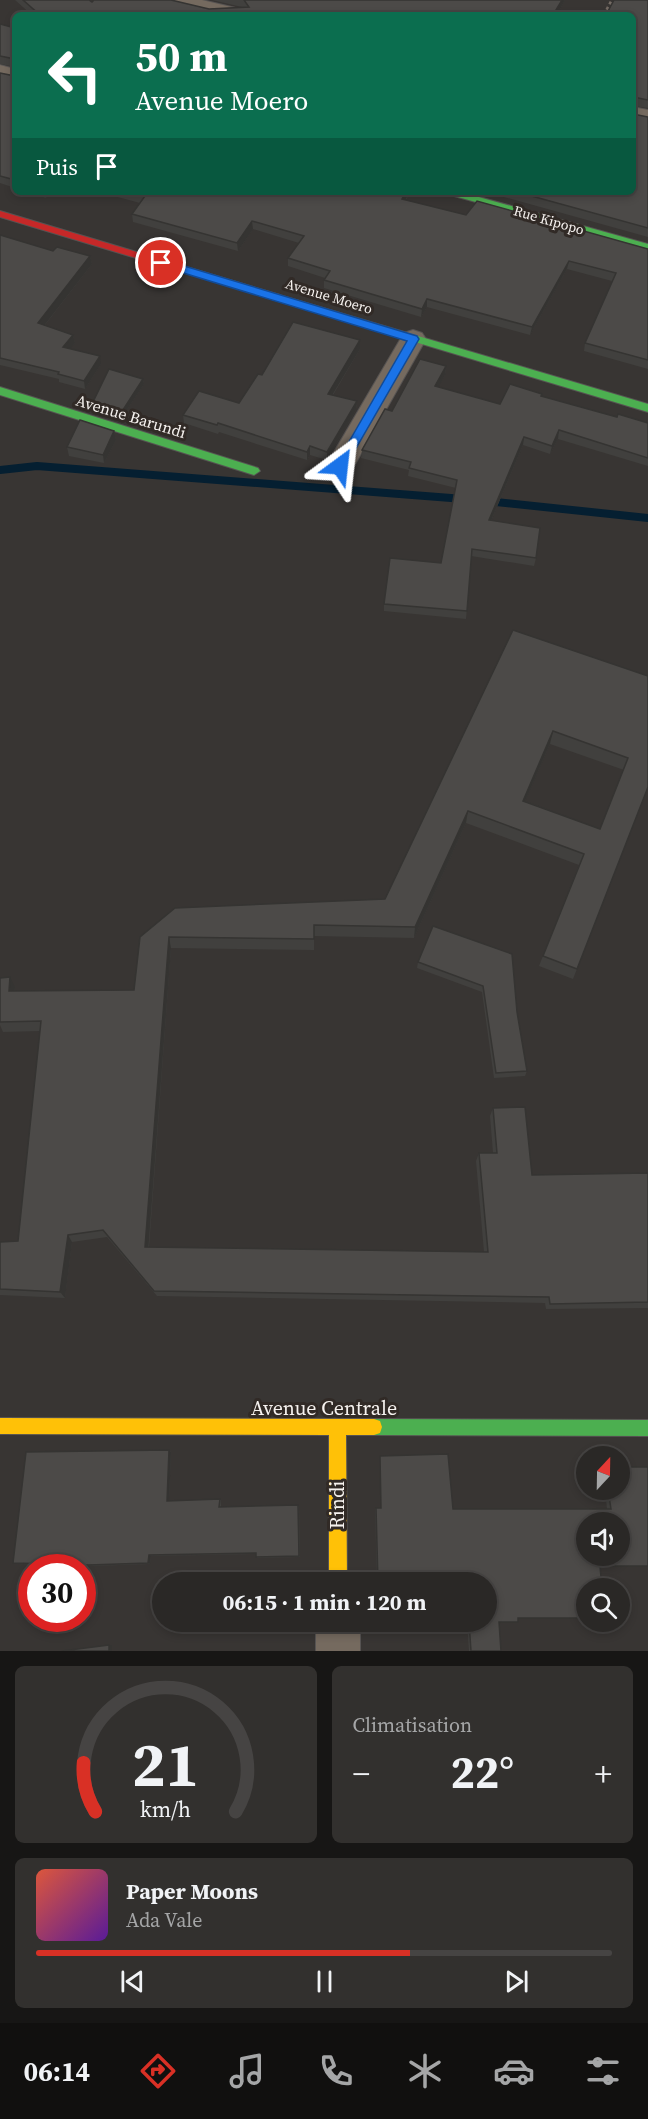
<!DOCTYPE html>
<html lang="fr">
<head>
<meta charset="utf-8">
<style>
  :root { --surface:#2a2826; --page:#32302e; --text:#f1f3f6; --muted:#a5a6a7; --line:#464443; --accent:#d93025 }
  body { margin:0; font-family:"Source Serif 4",serif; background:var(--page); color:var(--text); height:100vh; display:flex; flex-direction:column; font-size:22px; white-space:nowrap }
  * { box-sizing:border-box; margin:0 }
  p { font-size:20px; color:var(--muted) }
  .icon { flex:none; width:33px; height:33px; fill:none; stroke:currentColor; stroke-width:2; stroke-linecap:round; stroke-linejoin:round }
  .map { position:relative; height:1651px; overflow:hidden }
  .panel { display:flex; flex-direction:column; gap:15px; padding:15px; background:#171615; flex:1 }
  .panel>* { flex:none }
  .top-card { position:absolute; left:12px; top:12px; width:624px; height:183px; border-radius:9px; box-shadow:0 3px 9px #0003,0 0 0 2px var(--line); background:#0b6e4f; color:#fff; overflow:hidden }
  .needle { width:39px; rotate:22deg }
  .tools { position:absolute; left:576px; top:1446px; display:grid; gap:12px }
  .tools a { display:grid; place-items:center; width:54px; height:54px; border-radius:50%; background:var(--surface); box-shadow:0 3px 9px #0003,0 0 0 2px var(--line); font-size:30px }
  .speed { position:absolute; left:18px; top:1554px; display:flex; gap:12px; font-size:30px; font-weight:700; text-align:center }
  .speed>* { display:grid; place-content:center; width:78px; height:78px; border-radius:50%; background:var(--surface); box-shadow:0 3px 9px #0003,0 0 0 2px var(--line); line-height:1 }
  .speed .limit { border:9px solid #d22; background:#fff; color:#111 }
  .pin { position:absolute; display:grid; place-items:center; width:51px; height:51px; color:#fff; margin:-26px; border:3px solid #fff; border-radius:50%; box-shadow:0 2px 6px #0007 }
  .me { position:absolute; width:66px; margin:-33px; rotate:30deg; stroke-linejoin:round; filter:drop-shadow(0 0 4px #0008) }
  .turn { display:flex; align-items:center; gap:21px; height:126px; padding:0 24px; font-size:27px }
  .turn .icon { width:78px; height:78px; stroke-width:2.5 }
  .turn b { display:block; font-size:42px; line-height:51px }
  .then { display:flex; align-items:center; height:57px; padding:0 24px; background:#0003; gap:12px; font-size:22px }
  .big { font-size:45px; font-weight:700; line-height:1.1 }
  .panel .widget { flex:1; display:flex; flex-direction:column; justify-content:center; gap:9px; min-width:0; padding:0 21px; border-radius:9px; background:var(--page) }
  .panel .dial { align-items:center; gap:0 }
  .dial svg { height:156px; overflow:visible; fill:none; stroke:var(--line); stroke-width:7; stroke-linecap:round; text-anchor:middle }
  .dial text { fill:var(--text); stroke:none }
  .song { display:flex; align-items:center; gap:18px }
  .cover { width:72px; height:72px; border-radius:9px; background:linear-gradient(135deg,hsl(10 70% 55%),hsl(270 70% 35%)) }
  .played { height:6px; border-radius:3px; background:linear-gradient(90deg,var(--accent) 65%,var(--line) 65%) }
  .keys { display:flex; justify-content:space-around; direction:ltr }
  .heat { display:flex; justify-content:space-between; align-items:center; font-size:33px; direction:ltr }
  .panel .tiles { flex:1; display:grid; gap:15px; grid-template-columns:1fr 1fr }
  .widget:last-child { grid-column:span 2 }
  .trip { position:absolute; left:152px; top:1572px; width:345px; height:60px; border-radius:30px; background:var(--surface); box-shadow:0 3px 9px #0003,0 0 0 2px var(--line); font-weight:700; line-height:60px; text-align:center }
  .dock { display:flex; height:96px; justify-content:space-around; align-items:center; background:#11100f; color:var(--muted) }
  .dock .icon { width:42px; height:42px }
  .dock .selected { color:var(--accent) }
  .dock b { font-size:27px; color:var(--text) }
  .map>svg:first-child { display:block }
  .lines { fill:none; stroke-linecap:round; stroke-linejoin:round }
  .stream { stroke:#051f31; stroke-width:8 }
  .street-casing { stroke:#565352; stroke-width:2 }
  .fast-casing { stroke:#565352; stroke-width:2 }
  .slow-casing { stroke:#565352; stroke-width:2 }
  .jam-casing { stroke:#565352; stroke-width:2 }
  .path { stroke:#746b64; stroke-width:3; stroke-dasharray:3 3; stroke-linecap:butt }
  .street { fill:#756a5f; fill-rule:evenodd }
  .fast { fill:#4caf50; fill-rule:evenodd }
  .slow { fill:#ffc107; fill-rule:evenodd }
  .jam { fill:#c62828; fill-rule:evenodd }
  .wall { fill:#41403e; fill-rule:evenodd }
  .shaded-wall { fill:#353432 }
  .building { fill:#4c4a48; stroke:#353432; stroke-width:1.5; fill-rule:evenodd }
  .route { fill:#1a73e8; stroke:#114b97; stroke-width:1.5 }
  .labels { text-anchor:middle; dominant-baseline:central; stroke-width:6; stroke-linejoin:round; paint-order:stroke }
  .far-street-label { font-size:14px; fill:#f6f2ef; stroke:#312a26 }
  .street-label { font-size:16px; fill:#f6f2ef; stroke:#312a26 }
  .near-street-label { font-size:20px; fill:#f6f2ef; stroke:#312a26 }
</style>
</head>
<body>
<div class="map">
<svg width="648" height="1651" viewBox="0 0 648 1651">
  <rect width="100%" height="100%" fill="#383533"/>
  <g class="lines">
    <g class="stream">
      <polyline points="0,470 37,466 464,499"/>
      <polyline points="487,501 648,518"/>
    </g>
    <g class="street-casing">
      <g id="street">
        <polygon points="165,0 202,0 244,10 247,15 210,15 168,5"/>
        <polygon points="0,65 15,69 15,83 0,79"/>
        <polygon points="633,107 648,110 648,124 633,121"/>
        <polygon points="413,330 422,333 426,339 350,473 340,476 330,473 326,466 330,459 404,333"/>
        <rect x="316" y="1622" width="44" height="29"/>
      </g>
    </g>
    <g class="fast-casing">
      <g id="fast">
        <polygon points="445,192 461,192 648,244 648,250 447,194"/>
        <polygon points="276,294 648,404 648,412 272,299 272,295"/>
        <polygon points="0,387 258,468 260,471 254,475 0,395"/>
        <polygon points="374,1419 648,1420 648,1436 374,1435 368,1433 366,1427 368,1421"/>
      </g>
    </g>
    <g class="slow-casing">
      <polygon id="slow" points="0,1418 374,1419 380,1421 382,1427 380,1433 374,1435 346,1435 347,1582 329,1582 329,1435 0,1434"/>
    </g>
    <g class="jam-casing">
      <polygon id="jam" points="0,211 280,295 281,297 276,300 272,299 0,217"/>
    </g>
    <polyline class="path" points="604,15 612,0"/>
    <use href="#street" class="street"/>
    <use href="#fast" class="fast"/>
    <use href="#slow" class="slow"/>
    <use href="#jam" class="jam"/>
  </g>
  <g class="wall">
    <polygon points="15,0 89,0 92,2 209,9 242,7 212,0 565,0 557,15 32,15"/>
    <polygon points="614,0 648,0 648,108 633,106"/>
    <polygon points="0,24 15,28 15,188 0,183 0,73 15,76 15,67 0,64"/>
    <polygon points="648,117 648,237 486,192 633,192"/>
    <polygon points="28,192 52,192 46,198"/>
    <polygon points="99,192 410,192 406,200 466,215 648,249 648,369 584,351 585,343 612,281 567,269 530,335 427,307 421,317 324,288 324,280 325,278 288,266 288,258 299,243 253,229 238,251 133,222 132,214 140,203"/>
    <polygon points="0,235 53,251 90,256 92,264 45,325 73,335 75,343 70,348 101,364 85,389 59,382 59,379 0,365"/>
    <polygon points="360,340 360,349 333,395 357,401 356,410 327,460 310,455 307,460 219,432 218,434 184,423 183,415 239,403 262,375"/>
    <polygon points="446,366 445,375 438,387 500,404 542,396 617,417 648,423 648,466 558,439 550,454 523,445 491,521 536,558 534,566 471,556 466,619 384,611 384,604 441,563 456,488 408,476 409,470 361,458 362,450 392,411"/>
    <polygon points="143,379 144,384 122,417 92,408 92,404"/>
    <polygon points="114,431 116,440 104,463 69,456 67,447"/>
    <path d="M513 630 648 676V787L573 979 539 966 579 865 466 823 414 938 314 936V950L171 948 149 1247 484 1252 476 1161 479 1153H493L490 1116 493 1108 532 1175 648 1173V1308L546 1309 545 1303 157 1296 107 1237 72 1242 65 1298 0 1295V1242L18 1241 40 1031 3 1032 0 1025V978L15 987V991L134 990 140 937 385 899ZM550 744 624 770 600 829 525 801Z"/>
    <polygon points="512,954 517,1012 527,1071 525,1076 494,1078 482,992 417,968 418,962"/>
    <polygon points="169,1450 171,1452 169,1501 221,1500 221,1507 299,1506 300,1557 257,1558 256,1554 151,1556 150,1564 92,1566 17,1564"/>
    <polygon points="380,1456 453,1509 607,1509 605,1490 620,1490 600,1567 518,1618 499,1622 501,1651 469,1651 467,1622 486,1622 486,1582 377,1582 375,1509 376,1508 381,1508"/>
  </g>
  <g class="shaded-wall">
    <polygon points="562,0 565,0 557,15 553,15"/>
    <polygon points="45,192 52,192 46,198"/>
    <polygon points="406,192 410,192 401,207 402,199"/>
    <polygon points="252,221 253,229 238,251 237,243"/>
    <polygon points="90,256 92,264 40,331 38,323"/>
    <polygon points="569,261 567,269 530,335 532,327"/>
    <polygon points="427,299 427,307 421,317 422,309"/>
    <polygon points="73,335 75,343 65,355 63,347"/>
    <polygon points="360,340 360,349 328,402 328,394"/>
    <polygon points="100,356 101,364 85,389 84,381"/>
    <polygon points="446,366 445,375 434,395 435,386"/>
    <polygon points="143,379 144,384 122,417 121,413"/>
    <polygon points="357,401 356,410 327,460 327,452"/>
    <polygon points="559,430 558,439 550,454 552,446"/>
    <polygon points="114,431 116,440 104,463 103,455"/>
    <polygon points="524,437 523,445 488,528 489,520"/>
    <polygon points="310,446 310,455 307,460 307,452"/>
    <polygon points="553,731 550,744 520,813 523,801"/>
    <polygon points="468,811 466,823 414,938 415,927"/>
    <polygon points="169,937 171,948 148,1253 145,1247"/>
    <polygon points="10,977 15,987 14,1001 9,991"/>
    <polygon points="68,1235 72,1242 65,1298 60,1292"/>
    <polygon points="169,1450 171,1452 169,1502 167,1501"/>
    <polygon points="149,1555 151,1556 150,1564 148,1563"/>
    <rect x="109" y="1645" width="3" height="6"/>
  </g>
  <g class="building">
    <polygon points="23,0 89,0 92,2 94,0 171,0 209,9 249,7 244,0 562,0 553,15 40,15"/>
    <polygon points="614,0 648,0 648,100 633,97 633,113 633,15 606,15"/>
    <polygon points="0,24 15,28 15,59 0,56"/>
    <polygon points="15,64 15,180 0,176 0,73 15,76"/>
    <polygon points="633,114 648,117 648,228 517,192 633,192"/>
    <polygon points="129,192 406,192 402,199 466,215 477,201 648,249 648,360 585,343 616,273 569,261 532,327 427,299 422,309 324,280 330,271 288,258 304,236 252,221 237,243 132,214 145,196"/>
    <polygon points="0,235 53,251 57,247 90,256 38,323 73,335 63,347 100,356 84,381 58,374 59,372 0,358"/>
    <polygon points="293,322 360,340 328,394 357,401 327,452 310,446 307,452 218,423 217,425 183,415 199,391 239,403 258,374 262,375"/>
    <polygon points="420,359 446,366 435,386 500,404 510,384 542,394 541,396 617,417 618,414 648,423 648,458 559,430 552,446 524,437 489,520 540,528 536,558 472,549 467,611 384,604 390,558 441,563 457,480 409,468 411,462 362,450 385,409 392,411"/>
    <polygon points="109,369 143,379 121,413 92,404"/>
    <polygon points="80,420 114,431 103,455 67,447"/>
    <path d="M513 630 648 676V787L577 969 543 956 584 854 468 811 415 927 314 925V939L169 937 145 1247 488 1252 479 1153H497L493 1108 525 1107 532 1175 648 1173V1302L550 1304 549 1297 154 1291 103 1230 68 1235 60 1292 0 1289V1242L18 1241 41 1021 0 1022V978L10 977 9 991 134 990 140 937 175 908 385 899ZM553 731 628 758 600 829 523 801Z"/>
    <polygon points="433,926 512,954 517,1012 527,1071 496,1073 483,986 418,962"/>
    <polygon points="169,1450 167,1501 220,1499 219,1507 298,1505 299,1556 256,1557 256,1553 149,1555 148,1563 89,1565 13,1563 26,1452"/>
    <path d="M448 1454 453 1509H611L608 1490H620V1467H648V1566H600L602 1588H586V1618H518V1622H499L501 1651H471L469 1622H486V1582H378L376 1508H381L380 1456ZM586 1522H620V1556H586Z"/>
    <polygon points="109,1645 109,1651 62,1651"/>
  </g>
  <polygon class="route" points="161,259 417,336 419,339 344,469 340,470 335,466 407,341 157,265 155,263"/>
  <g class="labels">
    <g class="far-street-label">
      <text transform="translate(549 220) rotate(16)">Rue Kipopo</text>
      <text transform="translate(329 296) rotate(17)">Avenue Moero</text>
    </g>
    <g class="street-label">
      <text transform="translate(131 416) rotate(17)">Avenue Barundi</text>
    </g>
    <g class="near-street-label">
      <text x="324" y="1408">Avenue Centrale</text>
      <text transform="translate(337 1505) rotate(-90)">Rindi</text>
    </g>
  </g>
</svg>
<div class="tools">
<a><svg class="needle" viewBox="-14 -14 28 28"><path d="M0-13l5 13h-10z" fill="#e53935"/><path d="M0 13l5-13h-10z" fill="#a5a6a7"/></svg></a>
<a><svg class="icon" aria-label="sound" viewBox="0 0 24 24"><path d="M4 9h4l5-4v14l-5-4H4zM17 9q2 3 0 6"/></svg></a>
<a><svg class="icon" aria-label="search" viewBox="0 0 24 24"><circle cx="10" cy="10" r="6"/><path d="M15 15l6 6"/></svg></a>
</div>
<div class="speed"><div class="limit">30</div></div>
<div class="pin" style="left:161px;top:263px;background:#d93025"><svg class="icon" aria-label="arrive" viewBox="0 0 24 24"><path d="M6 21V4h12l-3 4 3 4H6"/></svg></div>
<svg class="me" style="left:340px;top:466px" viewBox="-20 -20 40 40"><path d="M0-17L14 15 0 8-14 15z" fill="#1a73e8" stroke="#fff" stroke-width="4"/></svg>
<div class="trip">06:15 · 1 min · 120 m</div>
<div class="top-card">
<div class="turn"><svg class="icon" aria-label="left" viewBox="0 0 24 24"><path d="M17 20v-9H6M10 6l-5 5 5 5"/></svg><div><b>50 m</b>Avenue Moero</div></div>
<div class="then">Puis<svg class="icon" aria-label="arrive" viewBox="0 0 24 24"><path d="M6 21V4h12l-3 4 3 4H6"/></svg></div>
</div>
</div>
<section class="panel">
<div class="tiles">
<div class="widget dial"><svg viewBox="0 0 100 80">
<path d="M14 69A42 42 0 1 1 86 69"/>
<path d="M14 69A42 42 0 0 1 8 44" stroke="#d93025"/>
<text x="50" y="56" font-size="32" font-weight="700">21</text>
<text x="50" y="72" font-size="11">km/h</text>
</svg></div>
<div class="widget"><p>Climatisation</p>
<div class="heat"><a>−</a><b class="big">22°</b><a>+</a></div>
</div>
<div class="widget">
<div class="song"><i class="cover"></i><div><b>Paper Moons</b><p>Ada Vale</p></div></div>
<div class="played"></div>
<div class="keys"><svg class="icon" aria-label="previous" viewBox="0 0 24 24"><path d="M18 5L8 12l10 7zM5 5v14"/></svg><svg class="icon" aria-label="pause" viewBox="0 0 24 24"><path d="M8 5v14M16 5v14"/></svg><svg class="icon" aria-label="next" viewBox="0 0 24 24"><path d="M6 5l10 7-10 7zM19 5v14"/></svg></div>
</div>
</div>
</section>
<nav class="dock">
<b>06:14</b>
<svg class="icon selected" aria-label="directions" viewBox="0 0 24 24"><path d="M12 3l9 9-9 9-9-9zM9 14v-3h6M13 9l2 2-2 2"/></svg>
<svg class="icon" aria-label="music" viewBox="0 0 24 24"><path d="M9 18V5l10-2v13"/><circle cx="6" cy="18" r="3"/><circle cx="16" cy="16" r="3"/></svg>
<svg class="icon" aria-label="phone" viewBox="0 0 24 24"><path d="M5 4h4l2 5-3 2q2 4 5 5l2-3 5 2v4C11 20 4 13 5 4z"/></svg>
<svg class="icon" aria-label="climate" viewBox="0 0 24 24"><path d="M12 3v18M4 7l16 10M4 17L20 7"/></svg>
<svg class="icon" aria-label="car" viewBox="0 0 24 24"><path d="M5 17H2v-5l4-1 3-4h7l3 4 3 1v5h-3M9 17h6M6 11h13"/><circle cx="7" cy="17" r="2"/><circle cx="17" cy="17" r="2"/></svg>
<svg class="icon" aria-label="filters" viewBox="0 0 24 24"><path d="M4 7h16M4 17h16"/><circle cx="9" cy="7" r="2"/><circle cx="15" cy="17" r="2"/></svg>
</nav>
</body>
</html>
